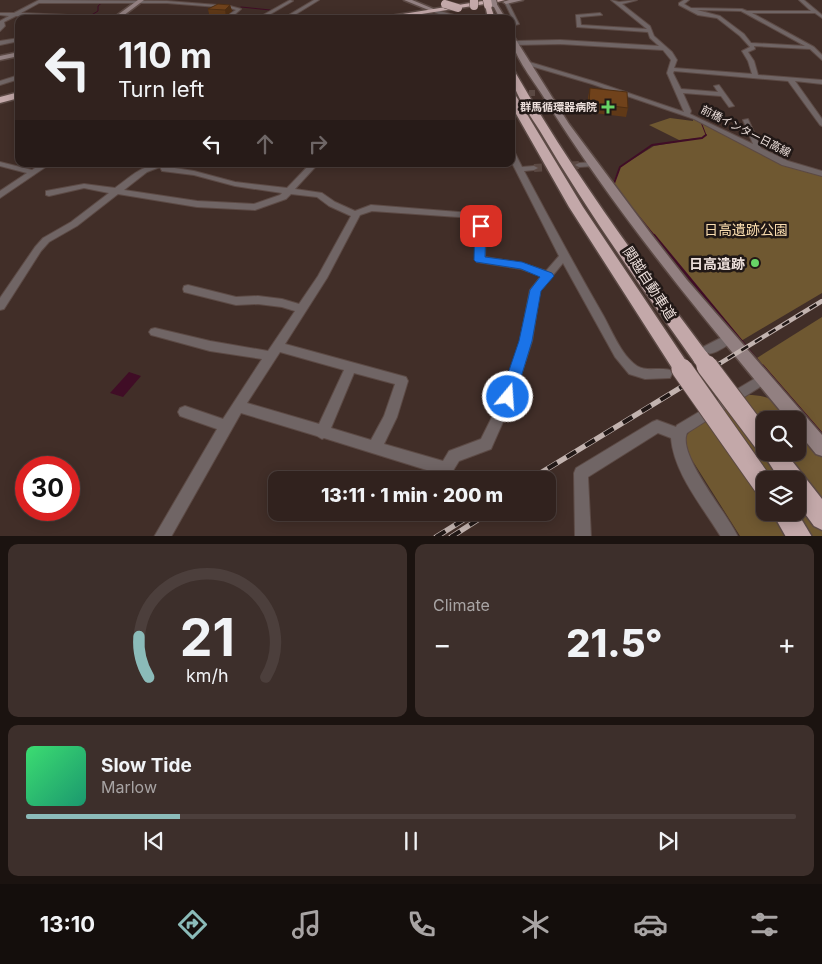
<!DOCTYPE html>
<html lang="en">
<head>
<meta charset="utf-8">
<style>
  :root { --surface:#31221e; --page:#3d2f2b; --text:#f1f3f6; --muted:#a8a4a4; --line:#4c3f3c; --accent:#8bbbb9 }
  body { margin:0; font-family:Inter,"Noto Sans JP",sans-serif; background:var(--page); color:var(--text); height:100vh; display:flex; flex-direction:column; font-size:19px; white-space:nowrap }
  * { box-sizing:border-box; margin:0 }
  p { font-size:16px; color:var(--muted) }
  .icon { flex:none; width:28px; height:28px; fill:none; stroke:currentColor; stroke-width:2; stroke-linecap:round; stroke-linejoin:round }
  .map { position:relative; height:536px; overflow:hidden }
  .drawer { display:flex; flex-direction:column; gap:8px; padding:8px; background:#1b1310; flex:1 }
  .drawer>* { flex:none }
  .guide { position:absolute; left:15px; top:15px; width:500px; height:152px; border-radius:10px; box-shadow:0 2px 12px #0003,0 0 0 1px var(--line); background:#31221e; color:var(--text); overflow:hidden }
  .fabs { position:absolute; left:756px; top:411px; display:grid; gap:10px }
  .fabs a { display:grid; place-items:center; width:50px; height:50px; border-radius:10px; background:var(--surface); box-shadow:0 2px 12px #0003,0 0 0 1px var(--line); font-size:25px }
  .speed { position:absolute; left:15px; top:456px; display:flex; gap:10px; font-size:25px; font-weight:700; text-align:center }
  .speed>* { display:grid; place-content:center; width:65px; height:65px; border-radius:50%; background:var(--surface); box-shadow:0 2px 12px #0003,0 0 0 1px var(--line); line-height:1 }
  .speed .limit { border:8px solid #d22; background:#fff; color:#111 }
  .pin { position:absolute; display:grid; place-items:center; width:42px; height:42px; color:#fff; margin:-21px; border-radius:10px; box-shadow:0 2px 8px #0006 }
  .me { position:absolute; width:55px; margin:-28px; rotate:18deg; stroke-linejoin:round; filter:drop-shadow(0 0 4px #0008) }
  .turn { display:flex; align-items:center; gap:18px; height:105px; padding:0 20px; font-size:22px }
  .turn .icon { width:65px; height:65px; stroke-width:2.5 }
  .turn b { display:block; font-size:35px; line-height:42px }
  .lanes { display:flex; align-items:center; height:48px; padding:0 20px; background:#0003; justify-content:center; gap:25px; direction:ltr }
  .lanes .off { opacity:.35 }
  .big { font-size:38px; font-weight:800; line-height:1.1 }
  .drawer .widget { flex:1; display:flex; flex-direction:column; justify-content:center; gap:8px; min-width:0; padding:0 18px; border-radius:10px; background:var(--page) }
  .drawer .dial { align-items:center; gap:0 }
  .dial svg { height:130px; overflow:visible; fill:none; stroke:var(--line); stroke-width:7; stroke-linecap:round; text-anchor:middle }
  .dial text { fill:var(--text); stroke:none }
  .song { display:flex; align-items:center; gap:15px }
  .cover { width:60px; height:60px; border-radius:8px; background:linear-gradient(135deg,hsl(140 70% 55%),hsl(160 70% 35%)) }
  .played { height:5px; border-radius:2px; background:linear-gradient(90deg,var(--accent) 20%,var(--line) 20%) }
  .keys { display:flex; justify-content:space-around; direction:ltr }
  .heat { display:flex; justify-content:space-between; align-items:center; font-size:28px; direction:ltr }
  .drawer .tiles { flex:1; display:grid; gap:8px; grid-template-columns:1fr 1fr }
  .widget:last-child { grid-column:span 2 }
  .trip { position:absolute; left:268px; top:471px; width:288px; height:50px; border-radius:10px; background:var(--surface); box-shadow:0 2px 12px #0003,0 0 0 1px var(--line); font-weight:800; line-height:50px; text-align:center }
  .tabs { display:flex; height:80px; justify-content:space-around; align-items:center; background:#140e0c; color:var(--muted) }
  .tabs .icon { width:35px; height:35px }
  .tabs .active { color:var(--accent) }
  .tabs b { font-size:22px; color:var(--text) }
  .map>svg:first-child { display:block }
  .green { fill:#6f5831; fill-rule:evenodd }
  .water { fill:#400d26 }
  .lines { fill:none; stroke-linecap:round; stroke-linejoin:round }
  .stream-far3 { stroke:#400d26; stroke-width:1 }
  .stream-far2 { stroke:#400d26; stroke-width:2 }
  .stream-far1 { stroke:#400d26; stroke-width:2.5 }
  .stream { stroke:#400d26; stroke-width:4 }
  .street-tunnel-far1 { stroke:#5b4943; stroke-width:6; stroke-dasharray:6 3; stroke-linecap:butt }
  .street-tunnel { stroke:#5b4943; stroke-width:8; stroke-dasharray:8 4.5; stroke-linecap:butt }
  .street-casing { stroke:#5c4a45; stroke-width:2 }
  .secondary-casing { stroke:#5c4a45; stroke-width:3 }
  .highway-casing { stroke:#5c4a45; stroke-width:3 }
  .street { fill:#706565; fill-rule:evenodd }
  .secondary { fill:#928081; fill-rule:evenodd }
  .highway { fill:#c3a8a9; fill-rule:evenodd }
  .rail-far1-casing { stroke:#c2b3af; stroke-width:4.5 }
  .rail-casing { stroke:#c2b3af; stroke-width:5.5 }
  .rail-far1 { stroke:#211816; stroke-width:2.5; stroke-dasharray:8; stroke-linecap:butt }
  .rail { stroke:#211816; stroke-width:4; stroke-dasharray:11; stroke-linecap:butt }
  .secondary-bridge-casing { stroke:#5c4a45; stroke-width:8; stroke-linecap:butt }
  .highway-bridge-far2-casing { stroke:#5c4a45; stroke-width:9; stroke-linecap:butt }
  .highway-bridge-far1-casing { stroke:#5c4a45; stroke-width:18; stroke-linecap:butt }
  .highway-bridge-casing { stroke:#5c4a45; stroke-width:23; stroke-linecap:butt }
  .secondary-bridge { stroke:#928081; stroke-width:6 }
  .highway-bridge-far2 { stroke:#c3a8a9; stroke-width:8 }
  .highway-bridge-far1 { stroke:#c3a8a9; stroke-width:16 }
  .highway-bridge { stroke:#c3a8a9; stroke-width:21 }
  .wall { fill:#603917 }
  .shaded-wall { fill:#4e2e13 }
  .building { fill:#70421b; stroke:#4e2e13 }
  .route { fill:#1a73e8; stroke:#114b97 }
  .poi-dot { fill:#67d466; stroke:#211816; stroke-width:2 }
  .labels { text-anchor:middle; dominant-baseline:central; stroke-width:5; stroke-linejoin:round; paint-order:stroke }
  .far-poi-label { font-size:11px; font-weight:bold; fill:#ecdfdb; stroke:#211816; text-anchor:end }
  .far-street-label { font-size:11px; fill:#ecdfdb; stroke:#211816 }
  .park-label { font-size:14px; fill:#faddaf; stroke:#211816 }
  .poi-label { font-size:14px; font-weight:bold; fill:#ecdfdb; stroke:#211816; text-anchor:end }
  .street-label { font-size:14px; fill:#ecdfdb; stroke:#211816 }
</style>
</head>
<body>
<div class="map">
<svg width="822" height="537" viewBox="0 0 822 537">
  <rect width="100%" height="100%" fill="#412e28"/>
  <g class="green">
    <polygon points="670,118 693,121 693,119 788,167 822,176 822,293 741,341 612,185 620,167 654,146 700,138 679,140 649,125"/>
    <polygon points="822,317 822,435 757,358"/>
    <path d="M747 395C773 395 776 402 792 420H765V452H798V426L822 456V536H740L687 452 685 437 693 428ZM765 480H798V512H765Z"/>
  </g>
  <polygon class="water" points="129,372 141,376 123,397 110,393"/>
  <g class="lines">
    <g class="stream-far3">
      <polyline points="241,7 270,10"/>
      <polyline points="85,19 98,11 98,6 105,0"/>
      <polyline points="701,122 706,135 704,136"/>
    </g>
    <g class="stream-far2">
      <polyline points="613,186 620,167 652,145 702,138 706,135"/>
      <polyline points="633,210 655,237"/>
    </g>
    <polyline class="stream-far1" points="654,235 763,367"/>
    <polyline class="stream" points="762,366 822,435"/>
    <polyline class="street-tunnel-far1" points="511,93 537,93"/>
    <polyline class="street-tunnel" points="534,168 579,165"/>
    <g class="street-casing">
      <g id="street">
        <polygon points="39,0 167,1 230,6 241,9 233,16 244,19 229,18 228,15 236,10 230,8 167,3 39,3 21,13 68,15 86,19 16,16 4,22 5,26 0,31 0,21 9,16 0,15 0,13 14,13"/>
        <polygon points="290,0 293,1 262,19 256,19"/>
        <polygon points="314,0 319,0 288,19 282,19"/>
        <path d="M611 0 619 2 637 0 622 4 650 26 654 36 672 52 677 60 674 68 752 74 748 61 742 51 750 47 740 36 717 18 698 15 679 5V3L684 0H689L684 4 691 8 742 9 747 11H811L799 0H804L822 15V18L815 13H752L814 47 822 55V60L810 49 754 46 755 49 748 52 754 61 758 75 822 80V84L795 81 822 119V126L820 125 788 81 674 71 673 73 681 89 718 92 714 86 719 85 734 106 729 107 721 96 683 93 691 111 690 114 753 144 743 120 748 119 761 148 788 161 822 171V176L782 165 694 119 592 84 524 64V62L526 61 596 82 684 112 667 73 671 60 663 50 560 44 515 45 512 43 515 41 560 40 659 46 650 38 648 32 577 27 576 15 600 13 602 15 580 17 581 25 647 29ZM697 10 741 11 805 46 751 43 744 34 720 16Z"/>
        <polygon points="504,1 508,2 519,24 511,26 511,23 514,22"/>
        <polygon points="433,9 454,15 456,19 452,19 431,11"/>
        <polygon points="19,38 19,41 0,45 0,41"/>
        <polygon points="19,75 19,79 0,85 0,81"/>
        <path d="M511 151 515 153 522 167 534 166 538 168 534 170 524 171C550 220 576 268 603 315 612 331 621 355 637 366 646 372 660 367 670 370L672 374 670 378 645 379 629 374 615 357 563 263 540 291 532 341 514 397 491 449 459 461 451 474 446 476 324 438 322 439 317 436 241 413 171 537H154L217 429 180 416 178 412 180 408 185 406 223 419 262 359 210 351 155 336 151 335 149 332 151 329 155 328 210 341 268 351 295 311 282 307 258 304 236 305 184 292 183 289 184 286 188 285 236 297 258 296 282 299 299 304 318 276 351 216 329 206 317 197 291 194 286 199 255 210 197 207 118 194 77 226 49 242 41 251 4 309 0 310V298L35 247 43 238 71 222 109 193 84 188 49 196 46 195V191L84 184 115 188C133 175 142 164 166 164L168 167 194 171 235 182 287 188 310 164H318L295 189 322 193 335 202 355 211 371 205 471 213 475 210 478 211 486 226 485 257 522 263 546 271 559 256 511 161ZM160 167 162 171 194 175 235 186 282 193 280 195 254 204 197 201 124 190 147 172ZM372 211 473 218 476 226 475 260 477 262 521 269 541 276 530 290 520 341 502 397 481 439 449 451 443 461 384 444 397 417 408 381 406 377 285 344 327 278 360 215ZM280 352 344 370 319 424 247 403ZM354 373 395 384 384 416 371 440 331 428Z"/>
        <polygon points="0,162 32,170 41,164 50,164 0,198 0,191 27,173 0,166"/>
        <polygon points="593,162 597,164 596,166 579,167 575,165 579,163"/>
        <path d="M730 333 734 335 736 338 734 341C726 346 712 357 703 353L701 350 703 347Z"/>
        <path d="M764 373 768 374 770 378 768 382 687 433C677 455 728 514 738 537H721C703 507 674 474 671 438L658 433 588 477 591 537H575L574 473 576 468 652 422 657 420 676 427 677 425Z"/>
      </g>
    </g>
    <g class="secondary-casing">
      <g id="secondary">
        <polygon points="138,0 144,0 119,19 112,19"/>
        <polygon points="404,0 412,0 436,10 431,11"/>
        <polygon points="509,0 523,0 506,4 503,2"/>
        <polygon points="492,3 496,3 506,19 500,19"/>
        <path d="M511 32 569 124 651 234 687 280 822 435V456L816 454 798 432V420H788C702 316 614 211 543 96 532 78 511 54 511 32Z"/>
        <polygon points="19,52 19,56 0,60 0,56"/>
      </g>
    </g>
    <g class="highway-casing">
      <g id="highway">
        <polygon points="489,0 505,0 490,4 495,19 488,19 485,4 390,19 372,19"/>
        <path d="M511 69 515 72C572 171 639 262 707 353L710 358 707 363 701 365 695 363C641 287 587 211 540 131 529 113 511 91 511 69Z"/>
        <polygon points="19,92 19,98 0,103 0,97"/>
        <polygon points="511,93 516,96 583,207 688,364 691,369 688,374 682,377 676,374 569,207 511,105"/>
        <polygon points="765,445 765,452 785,452 822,499 822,530 814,526 798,504 798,480 780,480 762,452"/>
        <polygon points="772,512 797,512 812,537 786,537"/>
      </g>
    </g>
    <use href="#street" class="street"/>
    <use href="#secondary" class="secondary"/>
    <use href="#highway" class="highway"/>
    <g class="rail-far1-casing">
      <polyline id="rail-far1" points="714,367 822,301"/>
    </g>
    <g class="rail-casing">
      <g id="rail">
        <polyline points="529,480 716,366"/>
        <polyline points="436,537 476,512"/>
        <polyline points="451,537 490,512"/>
      </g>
    </g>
    <use href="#rail-far1" class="rail-far1"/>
    <use href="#rail" class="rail"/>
    <g class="secondary-bridge-casing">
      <polyline id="secondary-bridge" points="493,0 494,4"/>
    </g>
    <g class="highway-bridge-far2-casing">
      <g id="highway-bridge-far2">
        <polyline points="474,0 474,6"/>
        <polyline points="487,0 488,5"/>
        <polyline points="445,4 458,8"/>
      </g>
    </g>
    <g class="highway-bridge-far1-casing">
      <polyline id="highway-bridge-far1" points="701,358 708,367"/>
    </g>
    <g class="highway-bridge-casing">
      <g id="highway-bridge">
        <polyline points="707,366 765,443"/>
        <polyline points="682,369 765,487"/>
      </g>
    </g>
    <use href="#secondary-bridge" class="secondary-bridge"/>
    <use href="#highway-bridge-far2" class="highway-bridge-far2"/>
    <use href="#highway-bridge-far1" class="highway-bridge-far1"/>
    <use href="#highway-bridge" class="highway-bridge"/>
  </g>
  <g class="wall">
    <polygon points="230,5 232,11 226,16 209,14 208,9"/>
    <polygon points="590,88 628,108 626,117 587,112 588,97"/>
  </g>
  <polygon class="shaded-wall" points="230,5 232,11 226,16 225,10"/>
  <g class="building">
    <polygon points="218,4 230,5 225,10 208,9"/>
    <polygon points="590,88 627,92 628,108 589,103"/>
  </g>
  <polygon class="route" points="481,223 486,226 485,257 522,262 552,273 554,276 541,291 532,341 515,397 513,402 508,404 502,402 500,397 519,341 530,290 540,277 521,269 476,262 474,260 475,226"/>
  <g class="poi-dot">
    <path d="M605.5 99.5h5v5h5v5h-5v5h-5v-5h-5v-5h5z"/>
    <circle cx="755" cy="263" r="5"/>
  </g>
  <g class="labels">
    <g class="far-poi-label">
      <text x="597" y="107">群馬循環器病院</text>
    </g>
    <g class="far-street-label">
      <text transform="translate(746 131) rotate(27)">前橋インター日高線</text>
    </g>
    <g class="park-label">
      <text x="746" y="229">日高遺跡公園</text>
    </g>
    <g class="poi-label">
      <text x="745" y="263">日高遺跡</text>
    </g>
    <g class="street-label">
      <text transform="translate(650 283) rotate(57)">関越自動車道</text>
    </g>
  </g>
</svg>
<div class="fabs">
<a><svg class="icon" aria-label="search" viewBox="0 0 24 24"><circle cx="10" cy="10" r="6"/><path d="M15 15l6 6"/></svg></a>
<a><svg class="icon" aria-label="layers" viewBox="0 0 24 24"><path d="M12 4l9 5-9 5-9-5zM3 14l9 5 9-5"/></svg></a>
</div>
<div class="speed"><div class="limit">30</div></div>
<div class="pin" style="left:481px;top:226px;background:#d93025"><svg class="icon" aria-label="arrive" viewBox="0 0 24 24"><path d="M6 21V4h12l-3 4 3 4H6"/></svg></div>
<svg class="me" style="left:508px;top:397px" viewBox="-20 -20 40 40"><circle r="17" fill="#1a73e8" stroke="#fff" stroke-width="3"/><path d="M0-11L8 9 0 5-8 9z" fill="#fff"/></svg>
<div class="trip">13:11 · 1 min · 200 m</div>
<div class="guide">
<div class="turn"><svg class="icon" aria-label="left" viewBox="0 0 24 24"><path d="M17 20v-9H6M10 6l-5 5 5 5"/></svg><div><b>110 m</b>Turn left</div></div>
<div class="lanes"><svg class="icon" aria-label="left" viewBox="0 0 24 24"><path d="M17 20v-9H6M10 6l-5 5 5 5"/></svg><svg class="icon off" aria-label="ahead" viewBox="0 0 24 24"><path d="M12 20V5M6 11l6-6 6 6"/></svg><svg class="icon off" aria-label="right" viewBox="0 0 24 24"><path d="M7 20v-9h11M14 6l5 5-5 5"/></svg></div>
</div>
</div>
<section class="drawer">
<div class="tiles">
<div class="widget dial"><svg viewBox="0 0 100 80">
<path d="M14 69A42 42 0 1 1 86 69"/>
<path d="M14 69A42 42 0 0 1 8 44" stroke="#8bbbb9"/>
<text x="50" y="56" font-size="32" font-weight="700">21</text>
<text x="50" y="72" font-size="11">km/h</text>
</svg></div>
<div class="widget"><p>Climate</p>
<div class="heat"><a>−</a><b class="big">21.5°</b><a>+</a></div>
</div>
<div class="widget">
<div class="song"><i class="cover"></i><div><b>Slow Tide</b><p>Marlow</p></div></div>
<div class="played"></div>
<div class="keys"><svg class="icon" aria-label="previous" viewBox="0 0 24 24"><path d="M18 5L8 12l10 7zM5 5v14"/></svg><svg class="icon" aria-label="pause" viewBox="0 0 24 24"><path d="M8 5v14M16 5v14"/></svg><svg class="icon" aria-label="next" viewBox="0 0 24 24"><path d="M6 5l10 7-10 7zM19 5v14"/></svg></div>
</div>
</div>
</section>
<nav class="tabs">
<b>13:10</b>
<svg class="icon active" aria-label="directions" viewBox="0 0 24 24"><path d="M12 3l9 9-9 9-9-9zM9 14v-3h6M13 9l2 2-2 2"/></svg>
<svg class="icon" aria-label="music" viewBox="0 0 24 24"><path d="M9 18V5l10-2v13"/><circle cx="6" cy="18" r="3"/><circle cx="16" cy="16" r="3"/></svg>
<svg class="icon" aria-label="phone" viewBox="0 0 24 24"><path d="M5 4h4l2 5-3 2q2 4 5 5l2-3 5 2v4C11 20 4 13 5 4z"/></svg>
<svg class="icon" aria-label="climate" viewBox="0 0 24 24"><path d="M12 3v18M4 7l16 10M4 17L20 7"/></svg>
<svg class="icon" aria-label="car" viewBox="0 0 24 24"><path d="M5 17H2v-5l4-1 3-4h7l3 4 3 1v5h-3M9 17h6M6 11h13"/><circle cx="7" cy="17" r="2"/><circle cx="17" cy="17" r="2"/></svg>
<svg class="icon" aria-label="filters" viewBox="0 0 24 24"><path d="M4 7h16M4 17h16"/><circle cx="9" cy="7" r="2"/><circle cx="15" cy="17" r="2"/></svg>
</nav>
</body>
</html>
